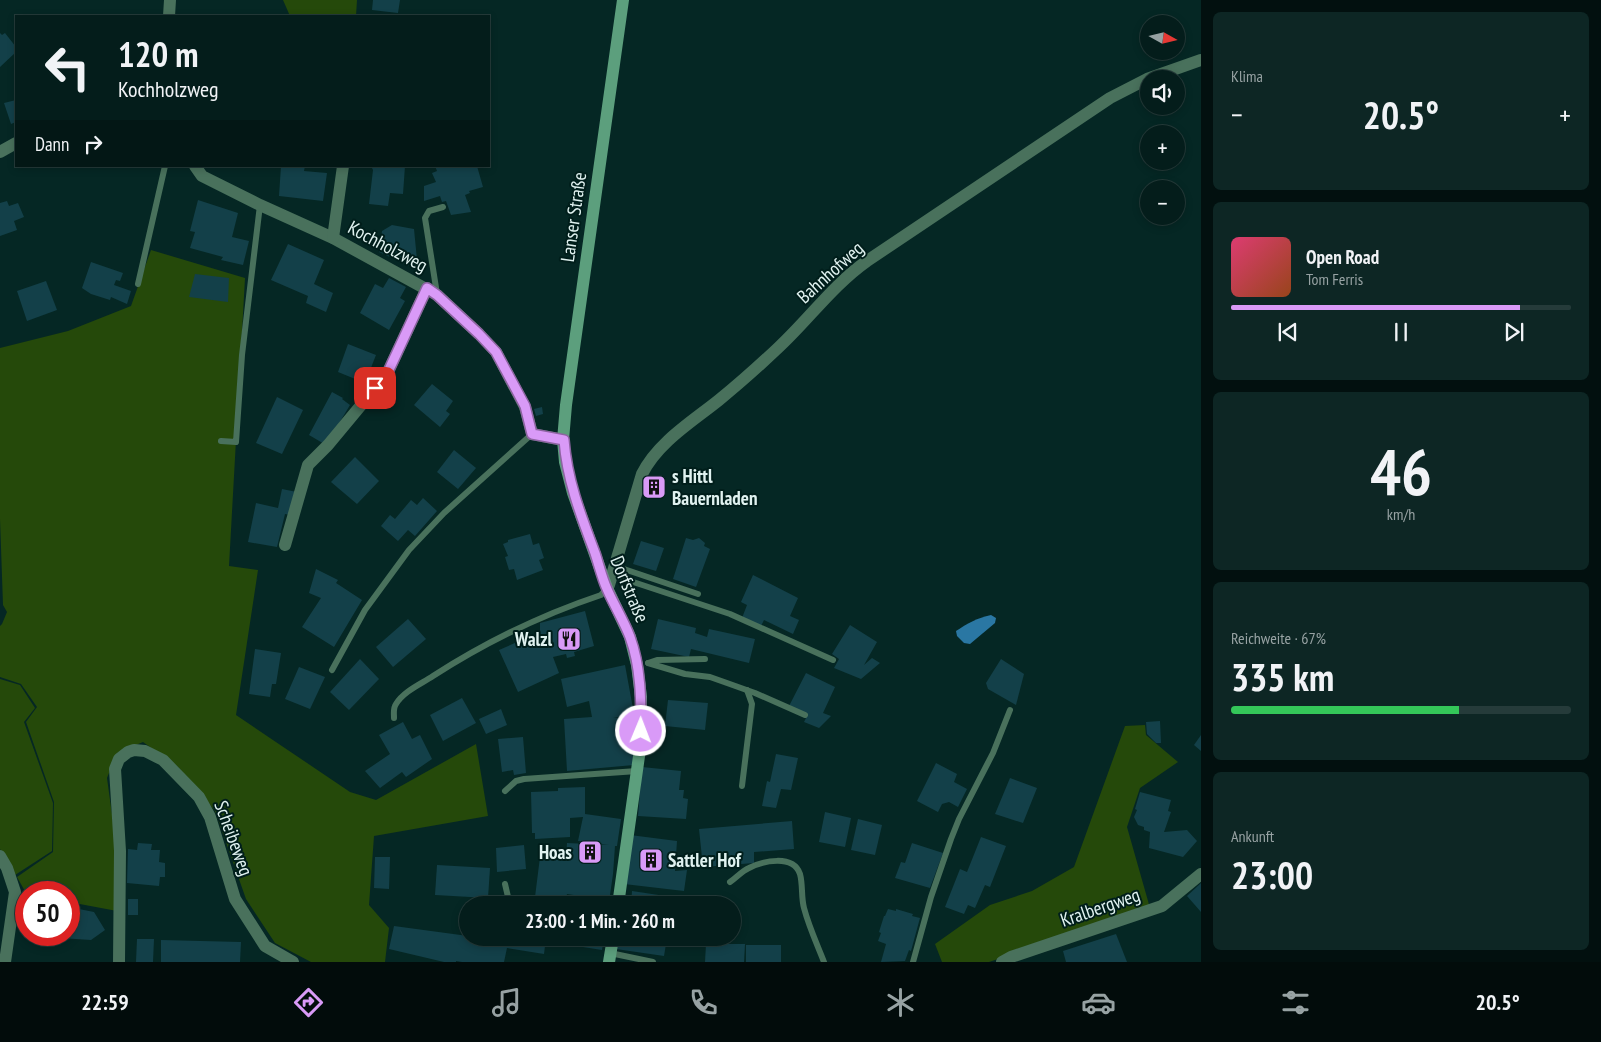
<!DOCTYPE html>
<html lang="de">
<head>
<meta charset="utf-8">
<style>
  :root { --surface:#041d1b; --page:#0d2624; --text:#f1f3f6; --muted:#97a2a3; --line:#253b3a; --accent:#d99af7 }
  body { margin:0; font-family:"PT Sans Narrow",sans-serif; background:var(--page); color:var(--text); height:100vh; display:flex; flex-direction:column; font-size:19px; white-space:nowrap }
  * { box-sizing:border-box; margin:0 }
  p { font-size:16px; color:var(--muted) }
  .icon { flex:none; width:28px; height:28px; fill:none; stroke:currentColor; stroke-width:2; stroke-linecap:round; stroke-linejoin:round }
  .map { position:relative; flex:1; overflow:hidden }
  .drawer { display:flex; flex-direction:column; gap:12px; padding:12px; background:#02100f; width:400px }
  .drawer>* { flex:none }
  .top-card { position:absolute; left:15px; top:15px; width:475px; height:152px; border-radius:0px; box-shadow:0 2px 8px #0003,0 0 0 1px var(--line); background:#041d1b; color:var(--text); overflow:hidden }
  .needle { width:32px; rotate:98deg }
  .controls { position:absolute; left:1140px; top:15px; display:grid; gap:10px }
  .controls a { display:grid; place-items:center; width:45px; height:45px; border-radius:50%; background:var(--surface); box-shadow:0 2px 8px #0003,0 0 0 1px var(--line); font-size:25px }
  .speed { position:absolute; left:15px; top:881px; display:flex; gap:10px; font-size:25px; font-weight:700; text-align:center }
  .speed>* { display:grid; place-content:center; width:65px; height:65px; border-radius:50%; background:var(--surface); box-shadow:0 2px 8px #0003,0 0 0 1px var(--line); line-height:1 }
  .speed .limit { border:8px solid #d22; background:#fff; color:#111 }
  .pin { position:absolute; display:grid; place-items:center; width:42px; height:42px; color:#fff; margin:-21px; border-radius:10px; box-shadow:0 2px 8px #0006 }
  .me { position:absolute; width:55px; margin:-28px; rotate:1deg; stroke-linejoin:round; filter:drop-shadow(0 0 4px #0008) }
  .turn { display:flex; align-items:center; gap:18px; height:105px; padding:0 20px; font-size:22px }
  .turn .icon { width:65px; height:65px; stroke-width:2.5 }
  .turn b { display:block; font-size:35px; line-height:42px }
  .then { display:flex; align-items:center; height:48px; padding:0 20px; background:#0003; gap:10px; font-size:19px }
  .big { font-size:38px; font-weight:700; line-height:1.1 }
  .drawer .tile { flex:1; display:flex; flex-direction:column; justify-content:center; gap:8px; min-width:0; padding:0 18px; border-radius:8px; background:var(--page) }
  .drawer .dial { align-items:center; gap:0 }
  .dial b { font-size:65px; line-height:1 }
  .song { display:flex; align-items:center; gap:15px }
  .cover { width:60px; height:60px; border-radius:8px; background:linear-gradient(135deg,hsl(340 70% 55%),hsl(20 70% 35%)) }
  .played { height:5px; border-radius:2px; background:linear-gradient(90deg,var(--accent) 85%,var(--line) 85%) }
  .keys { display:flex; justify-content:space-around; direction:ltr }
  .heat { display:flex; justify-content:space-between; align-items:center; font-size:28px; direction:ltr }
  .charge { height:8px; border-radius:4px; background:linear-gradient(90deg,#34c759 67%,var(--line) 0) }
  .trip { position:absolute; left:459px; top:896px; width:282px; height:50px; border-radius:25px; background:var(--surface); box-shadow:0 2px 8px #0003,0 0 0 1px var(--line); font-weight:700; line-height:50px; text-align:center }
  .tab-bar { display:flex; height:80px; justify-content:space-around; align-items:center; background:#020c0b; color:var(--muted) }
  .tab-bar .icon { width:35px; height:35px }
  .tab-bar .selected { color:var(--accent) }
  .tab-bar b { font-size:22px; color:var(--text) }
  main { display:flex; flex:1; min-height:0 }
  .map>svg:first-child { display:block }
  .green { fill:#25490a }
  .water { fill:#2a77a3 }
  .building { fill:#134049 }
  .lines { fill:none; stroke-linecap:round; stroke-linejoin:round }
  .lane { stroke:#49715c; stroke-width:6 }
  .street { stroke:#49715c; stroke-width:12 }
  .secondary { stroke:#5c9f7d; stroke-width:12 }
  .route-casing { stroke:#8d64a1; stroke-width:12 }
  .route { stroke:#d99af7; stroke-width:9 }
  .labels { text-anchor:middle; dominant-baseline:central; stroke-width:4; stroke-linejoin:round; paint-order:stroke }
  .street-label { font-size:19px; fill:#e0f2f0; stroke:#001e1b }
  .poi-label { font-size:19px; font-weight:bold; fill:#e0f2f0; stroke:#001e1b; text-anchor:start }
</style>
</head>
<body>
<main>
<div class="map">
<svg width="1201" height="962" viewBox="0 0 1201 962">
  <rect width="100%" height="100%" fill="#052724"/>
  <g class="green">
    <polygon points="283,0 357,0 356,16 290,16"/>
    <polygon points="151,250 245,278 229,566 258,570 236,715 350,792 376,800 476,744 488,816 374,836 369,905 389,928 385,962 311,962 275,943 246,899 215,811 178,767 143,742 117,753 107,778 114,829 117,911 69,902 69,892 26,893 17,877 53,852 54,802 26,722 37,707 21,684 0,677 0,626 2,624 7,612 3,605 0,519 0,348 68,331 131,306"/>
    <polygon points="0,679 20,685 35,708 24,722 53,803 52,851 15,875 0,849"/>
    <polygon points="1145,725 1146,735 1178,762 1140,788 1127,827 1150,908 989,962 942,962 935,944 990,905 1032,891 1074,867 1125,726"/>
  </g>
  <path class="water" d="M991 615 996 618 995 623 970 644 964 643 957 636 956 631C968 623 977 618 991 615Z"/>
  <g class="building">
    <polygon points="373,0 400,0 398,13 372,10"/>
    <polygon points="0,33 2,35 5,33 16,47 16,52 0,67"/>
    <polygon points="16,100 16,122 11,124 4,103"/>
    <polygon points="281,166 305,166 304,171 327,173 323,201 279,196"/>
    <polygon points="371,166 405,166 403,194 390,193 388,206 369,204 373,170"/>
    <polygon points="435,166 477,166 483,187 469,191 470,193 465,195 471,212 451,215 446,201 442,202 440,196 424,201 424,186 436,182 432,173 437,171"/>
    <polygon points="198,200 238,213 232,237 249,241 243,265 221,260 223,257 190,248 195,232 190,231"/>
    <polygon points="7,201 9,206 18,203 24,217 14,221 17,230 0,236 0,203"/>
    <polygon points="392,225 414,229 418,270 379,252 382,231"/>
    <polygon points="288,244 324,260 314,284 333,293 326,312 306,303 308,296 271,280"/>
    <polygon points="91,262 123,273 120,281 116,280 114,285 131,291 127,304 111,297 110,300 91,294 82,288"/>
    <polygon points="195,274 229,278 228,302 189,297"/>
    <polygon points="389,278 406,287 400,298 405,301 389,330 360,313 375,284 383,288"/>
    <polygon points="46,281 57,310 27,321 17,291"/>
    <polygon points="348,344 376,355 365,383 338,372"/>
    <polygon points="432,384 453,401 446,411 450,414 440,427 414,405"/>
    <polygon points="332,392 343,398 342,399 350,405 326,445 309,435"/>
    <polygon points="277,397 303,410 282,454 256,443"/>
    <polygon points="542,407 543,414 536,416 534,409"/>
    <polygon points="454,450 476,468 458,489 437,472"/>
    <polygon points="355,457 379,481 357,504 331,482"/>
    <polygon points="652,481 661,486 656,494 647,489"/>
    <polygon points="282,489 297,492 291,515 285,514 277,547 248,542 256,503 278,508"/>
    <polygon points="423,498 437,511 415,536 408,530 398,541 381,526 390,515 395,519 411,500 417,505"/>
    <polygon points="530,534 533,545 539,543 544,558 539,560 543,570 517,580 514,569 509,570 505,557 508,556 503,544 508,542 508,540"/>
    <polygon points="686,538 693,540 699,538 705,543 704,546 710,549 696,587 673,579"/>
    <polygon points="641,541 664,548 656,571 633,564"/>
    <polygon points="316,569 338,580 336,583 362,600 334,647 302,627 321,598 309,593"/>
    <polygon points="753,575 798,598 790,616 799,620 793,634 764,620 761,626 742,618 747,605 741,602"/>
    <polygon points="585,611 594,646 574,652 575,656 567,658 566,654 553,657 559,673 518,692 499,650 540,632 540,623"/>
    <polygon points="408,619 426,639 393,667 376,647"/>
    <polygon points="658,619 696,628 695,633 707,637 709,629 755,639 749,663 691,649 689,657 651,649"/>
    <polygon points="850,625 877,642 864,665 872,658 880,663 861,679 834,668 839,659 832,654"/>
    <polygon points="255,649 281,653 276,684 272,684 270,697 249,694"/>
    <polygon points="360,659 379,679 349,710 330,692"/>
    <polygon points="1001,659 1024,674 1016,705 988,689 986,683"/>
    <polygon points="625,665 634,714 613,718 631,717 634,765 567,771 564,719 592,717 589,701 567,707 561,679"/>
    <polygon points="299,667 325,677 310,709 285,699"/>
    <polygon points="806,673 835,687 823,713 831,716 819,728 804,722 808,714 789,706"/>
    <polygon points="462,698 476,723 443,741 430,715"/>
    <polygon points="668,700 708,703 705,730 665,726"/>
    <polygon points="501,709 507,725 486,734 479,719"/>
    <polygon points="1160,721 1161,743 1156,743 1147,734 1146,722"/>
    <polygon points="403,722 412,739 420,735 432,759 406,777 402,772 380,788 365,771 390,754 379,735"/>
    <polygon points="1201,735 1201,751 1194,745"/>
    <polygon points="523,737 526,773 514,775 513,770 502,772 498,739"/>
    <polygon points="776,754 798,758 791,790 781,789 776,808 762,806 767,781 770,782"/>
    <polygon points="936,763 957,774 954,782 967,789 958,807 949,802 942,804 938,812 917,801"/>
    <polygon points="642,767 681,771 679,790 684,790 683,798 688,799 686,819 638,816"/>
    <polygon points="1010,778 1037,788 1023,823 995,814"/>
    <polygon points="585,787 585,814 621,819 617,846 615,846 613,874 609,902 580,900 580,896 567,894 566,899 535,897 540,857 566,859 567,843 609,845 578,841 583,817 570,818 570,837 535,839 535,833 532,833 531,792 558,791 558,788"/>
    <polygon points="1140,792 1171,800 1168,811 1171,812 1164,832 1187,830 1197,841 1183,857 1149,848 1150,832 1144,830 1144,827 1138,825 1134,817 1137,810 1135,809"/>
    <polygon points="825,812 851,818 845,847 819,842"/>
    <polygon points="858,819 882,825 875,855 851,850"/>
    <polygon points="792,821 794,849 754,852 754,863 703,867 699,829"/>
    <polygon points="630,835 677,841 675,871 687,870 684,891 624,884"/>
    <polygon points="981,837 1006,846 990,887 985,885 975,908 968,905 964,914 945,907 960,869 967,872"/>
    <polygon points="138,843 152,844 151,850 160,850 159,862 165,863 165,877 160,877 159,886 127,883 128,849 137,850"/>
    <polygon points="912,843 943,853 930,888 895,878 901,862 905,863"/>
    <polygon points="524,845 526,869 497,872 496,848"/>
    <polygon points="375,857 390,857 389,889 374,888"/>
    <polygon points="437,865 490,868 488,898 435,895"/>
    <polygon points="1201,883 1201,912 1187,896"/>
    <polygon points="632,891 672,897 671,905 631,905"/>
    <rect x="128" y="899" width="10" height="16"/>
    <polygon points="69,907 94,912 105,930 91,940 60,938 58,935 69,935"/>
    <polygon points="888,909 896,911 896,909 913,914 912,916 920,918 911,951 909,950 905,961 881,962 886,944 878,941 881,933 879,932 884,916 885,916"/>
    <polygon points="394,926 468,936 468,938 546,938 544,954 507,948 504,962 462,962 456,961 456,962 444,962 389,949"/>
    <polygon points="1116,934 1127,962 1066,962 1063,951"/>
    <polygon points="552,938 604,938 602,950 551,942"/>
    <polygon points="617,938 667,938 664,956 616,949"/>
    <polygon points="137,939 154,939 153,962 136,962"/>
    <polygon points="161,940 241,942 240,962 161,962"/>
    <polygon points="706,944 745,944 744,962 705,962"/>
    <rect x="746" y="945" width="35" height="17"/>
  </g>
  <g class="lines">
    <g class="lane">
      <polyline points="138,284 165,166"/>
      <polyline points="437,294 425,218 429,211 443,207"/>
      <polyline points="221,441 236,442 242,355 260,205"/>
      <polyline points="615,566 698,594"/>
      <polyline points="612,575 730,614 833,660"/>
      <polyline points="648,663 685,674 710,677 727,683 755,693 805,715"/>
      <polyline points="648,663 657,660 705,659"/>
      <polyline points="332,670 365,610 409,550 444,513 532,434"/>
      <path d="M394 718C394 713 393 708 396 704 404 691 421 684 433 676 486 642 541 615 601 595L607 588"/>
      <polyline points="742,786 752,704 747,690"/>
      <polyline points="505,791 516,781 524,779 637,771"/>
      <path d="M730 882C736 878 742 871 749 868 763 861 793 854 800 874 803 885 801 897 804 908 809 927 817 944 824 962"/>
      <polyline points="505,884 509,901 547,905"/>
      <polyline points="610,953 653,962"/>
      <polyline points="913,962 931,897 951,839 959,819 993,753 1010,710"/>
    </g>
    <g class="street">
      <polyline points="169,16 170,0"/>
      <polyline points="0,152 16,143"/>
      <polyline points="195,166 202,176 260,205 333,238 437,295 479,334 496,352 525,407 532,434 563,440"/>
      <polyline points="333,238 343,166"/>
      <polyline points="285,545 308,465 328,445 387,374 427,288"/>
      <path d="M607 588 609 585 642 474C658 442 693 421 719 400 740 383 760 365 779 347 809 319 833 285 867 261L1110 98 1147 79 1201 60"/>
      <polyline points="0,856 7,868 15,892 5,962"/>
      <polyline points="119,962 120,851 115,769 119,759 128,752 134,750 145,751 163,760 199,797 210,817 235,899 265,946 293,962"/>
      <polyline points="1002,962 1011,957 1162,906 1201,874"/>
    </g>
    <g class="secondary">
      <polyline points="618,905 640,749 641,697 637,665 630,637 607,588 573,493 565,462 563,440 566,405 623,0"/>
      <polyline points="609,962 613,938"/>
    </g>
  </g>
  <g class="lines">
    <g class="route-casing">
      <path id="route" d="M375 388 387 374 427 288 437 295 479 334 496 352 525 406 532 434 564 440C567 480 581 516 595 553 599 565 602 578 607 589 614 605 624 621 630 637 641 667 641 700 641 731"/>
    </g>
    <use href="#route" class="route"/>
  </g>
  <defs>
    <g id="building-square" transform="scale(1.25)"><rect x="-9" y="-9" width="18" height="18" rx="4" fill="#d99af7" stroke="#001e1b"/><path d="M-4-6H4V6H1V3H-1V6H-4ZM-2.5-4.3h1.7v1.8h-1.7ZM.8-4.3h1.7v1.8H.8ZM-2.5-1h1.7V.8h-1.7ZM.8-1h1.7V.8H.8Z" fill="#111"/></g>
    <g id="restaurant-square" transform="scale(1.25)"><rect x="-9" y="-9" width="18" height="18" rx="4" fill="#d99af7" stroke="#001e1b"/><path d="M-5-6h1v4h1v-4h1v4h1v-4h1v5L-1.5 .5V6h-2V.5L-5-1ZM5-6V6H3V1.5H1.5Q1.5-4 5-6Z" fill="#111"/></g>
  </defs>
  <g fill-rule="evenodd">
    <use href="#building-square" x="654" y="487"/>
    <use href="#restaurant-square" x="569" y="639"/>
    <use href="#building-square" x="590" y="852"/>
    <use href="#building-square" x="651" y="860"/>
  </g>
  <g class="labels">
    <g class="street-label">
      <text transform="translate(573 217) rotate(-82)">Lanser Straße</text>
      <text transform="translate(388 246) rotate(28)">Kochholzweg</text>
      <text transform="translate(830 272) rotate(-42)">Bahnhofweg</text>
      <text transform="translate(630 589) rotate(67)">Dorfstraße</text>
      <text transform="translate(234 838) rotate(70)">Scheibeweg</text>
      <text transform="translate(1100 907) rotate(-19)">Kralbergweg</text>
    </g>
    <g class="poi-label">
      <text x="672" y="476">s Hittl<tspan x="672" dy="22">Bauernladen</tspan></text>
      <text x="552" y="639" text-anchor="end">Walzl</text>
      <text x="572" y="852" text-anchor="end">Hoas</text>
      <text x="668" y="860">Sattler Hof</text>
    </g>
  </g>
</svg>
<div class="controls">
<a><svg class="needle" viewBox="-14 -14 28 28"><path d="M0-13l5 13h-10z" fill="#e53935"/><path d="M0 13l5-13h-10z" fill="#97a2a3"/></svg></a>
<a><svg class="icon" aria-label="sound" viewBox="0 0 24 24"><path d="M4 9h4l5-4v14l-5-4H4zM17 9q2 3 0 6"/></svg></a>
<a>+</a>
<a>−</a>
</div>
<div class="speed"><div class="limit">50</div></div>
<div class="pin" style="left:375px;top:388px;background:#d93025"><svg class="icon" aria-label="arrive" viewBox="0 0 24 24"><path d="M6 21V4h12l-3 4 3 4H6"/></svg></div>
<svg class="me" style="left:641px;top:731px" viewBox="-20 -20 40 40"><circle r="17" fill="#d99af7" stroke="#fff" stroke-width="3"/><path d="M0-11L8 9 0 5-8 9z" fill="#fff"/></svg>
<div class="trip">23:00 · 1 Min. · 260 m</div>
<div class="top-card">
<div class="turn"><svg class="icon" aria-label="left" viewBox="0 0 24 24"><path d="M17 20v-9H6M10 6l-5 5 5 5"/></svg><div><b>120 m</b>Kochholzweg</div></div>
<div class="then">Dann<svg class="icon" aria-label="right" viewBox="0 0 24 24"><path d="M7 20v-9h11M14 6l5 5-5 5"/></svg></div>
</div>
</div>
<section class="drawer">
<div class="tile"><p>Klima</p>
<div class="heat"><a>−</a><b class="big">20.5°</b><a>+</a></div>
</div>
<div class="tile">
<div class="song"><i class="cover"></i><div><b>Open Road</b><p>Tom Ferris</p></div></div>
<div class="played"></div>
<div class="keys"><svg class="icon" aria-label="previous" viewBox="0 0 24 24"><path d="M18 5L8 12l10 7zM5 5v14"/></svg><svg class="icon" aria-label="pause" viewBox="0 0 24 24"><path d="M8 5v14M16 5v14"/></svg><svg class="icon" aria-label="next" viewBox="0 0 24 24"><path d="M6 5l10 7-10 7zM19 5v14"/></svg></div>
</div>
<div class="tile dial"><b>46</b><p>km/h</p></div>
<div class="tile"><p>Reichweite · 67%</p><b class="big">335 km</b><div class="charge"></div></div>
<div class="tile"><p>Ankunft</p><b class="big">23:00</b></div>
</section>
</main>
<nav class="tab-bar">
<b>22:59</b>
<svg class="icon selected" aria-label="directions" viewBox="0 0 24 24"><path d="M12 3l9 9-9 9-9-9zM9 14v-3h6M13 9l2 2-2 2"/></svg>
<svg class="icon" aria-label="music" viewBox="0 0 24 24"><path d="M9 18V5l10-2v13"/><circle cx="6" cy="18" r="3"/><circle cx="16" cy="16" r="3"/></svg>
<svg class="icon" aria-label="phone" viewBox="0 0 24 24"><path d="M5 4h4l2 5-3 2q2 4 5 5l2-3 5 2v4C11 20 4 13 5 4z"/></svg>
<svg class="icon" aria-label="climate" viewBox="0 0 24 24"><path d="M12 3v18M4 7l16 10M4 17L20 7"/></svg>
<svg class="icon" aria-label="car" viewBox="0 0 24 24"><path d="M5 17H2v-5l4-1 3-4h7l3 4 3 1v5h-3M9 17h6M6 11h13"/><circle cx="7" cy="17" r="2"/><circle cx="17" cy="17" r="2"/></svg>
<svg class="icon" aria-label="filters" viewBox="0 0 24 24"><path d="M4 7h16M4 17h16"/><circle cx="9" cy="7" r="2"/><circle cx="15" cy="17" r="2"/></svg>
<b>20.5°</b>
</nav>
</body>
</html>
